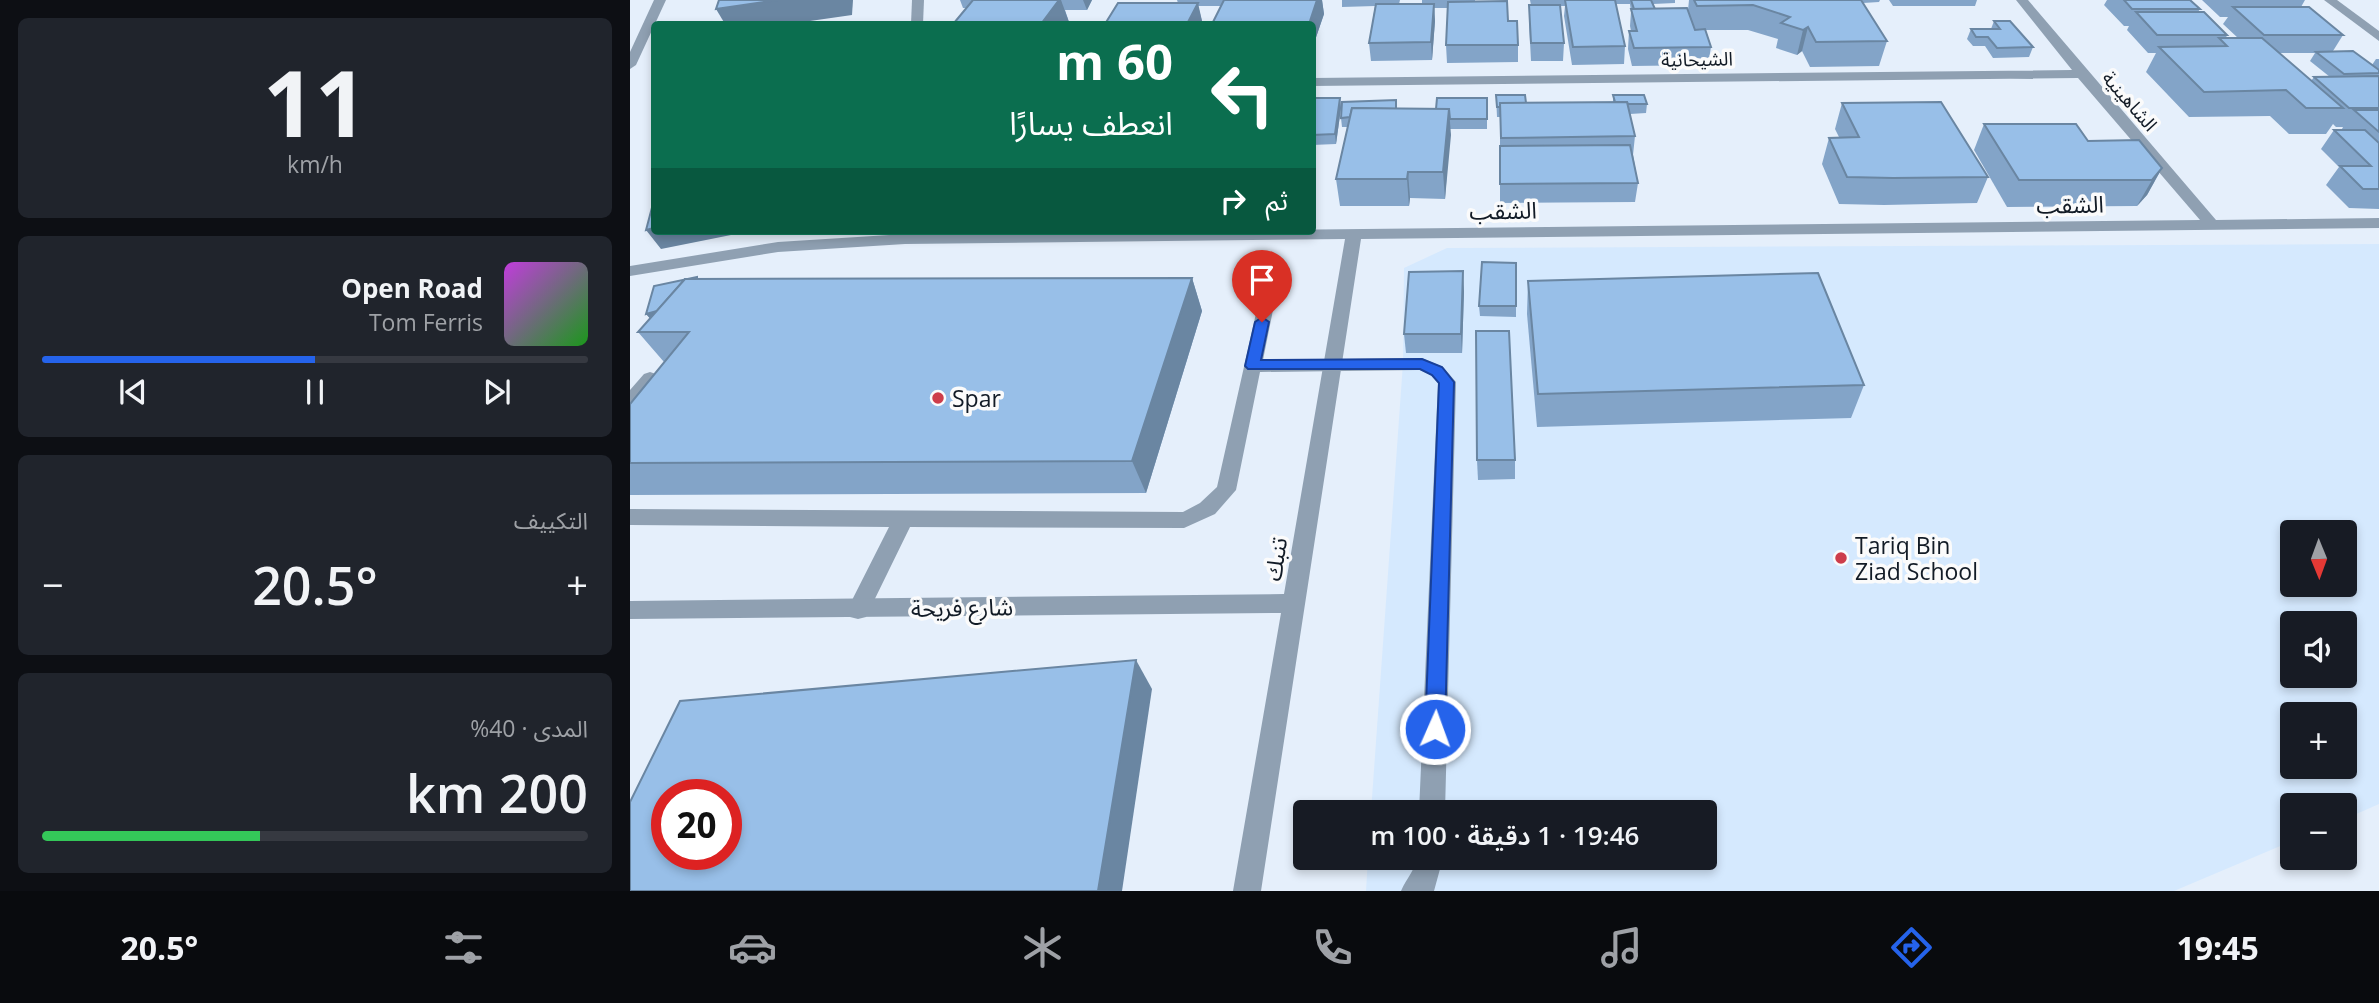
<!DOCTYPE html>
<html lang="ar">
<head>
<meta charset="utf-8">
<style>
  :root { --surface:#171b24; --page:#20242c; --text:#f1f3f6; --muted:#9ea1a6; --line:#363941; --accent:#2563eb }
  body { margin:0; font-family:"Open Sans","Noto Sans Arabic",sans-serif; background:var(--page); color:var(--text); direction:rtl; height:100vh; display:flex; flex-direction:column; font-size:26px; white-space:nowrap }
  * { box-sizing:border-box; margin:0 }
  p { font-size:23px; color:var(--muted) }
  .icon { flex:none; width:38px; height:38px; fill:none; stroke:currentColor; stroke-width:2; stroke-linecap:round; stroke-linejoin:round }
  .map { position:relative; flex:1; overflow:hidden; direction:ltr }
  .drawer { display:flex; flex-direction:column; gap:18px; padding:18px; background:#0d0f14; width:630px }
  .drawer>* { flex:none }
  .hud { position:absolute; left:21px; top:21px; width:665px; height:214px; border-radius:7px; box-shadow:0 4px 10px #0003; direction:rtl; background:#0b6e4f; color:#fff; overflow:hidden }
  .needle { width:46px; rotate:179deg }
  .controls { position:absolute; left:1650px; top:520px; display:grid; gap:14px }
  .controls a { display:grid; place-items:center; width:77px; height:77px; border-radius:7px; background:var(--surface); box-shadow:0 4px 10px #0003; font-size:35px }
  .speed { position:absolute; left:21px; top:779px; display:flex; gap:14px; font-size:35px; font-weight:700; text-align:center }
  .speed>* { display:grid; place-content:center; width:91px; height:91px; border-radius:50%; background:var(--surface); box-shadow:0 4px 10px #0003; line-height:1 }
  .speed .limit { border:10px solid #d22; background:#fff; color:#111 }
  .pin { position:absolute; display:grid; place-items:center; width:60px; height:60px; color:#fff; margin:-72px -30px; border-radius:50% 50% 50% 0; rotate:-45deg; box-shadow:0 0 7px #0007 }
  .pin .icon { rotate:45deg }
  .me { position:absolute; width:77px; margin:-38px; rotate:2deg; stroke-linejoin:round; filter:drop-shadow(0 0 5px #0008) }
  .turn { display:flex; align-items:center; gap:24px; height:147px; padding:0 28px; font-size:32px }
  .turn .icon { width:91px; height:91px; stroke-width:2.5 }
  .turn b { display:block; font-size:49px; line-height:60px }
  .then { display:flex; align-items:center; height:66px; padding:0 28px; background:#0003; gap:14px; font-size:26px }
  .big { font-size:52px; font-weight:600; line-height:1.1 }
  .drawer .widget { flex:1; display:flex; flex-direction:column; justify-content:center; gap:10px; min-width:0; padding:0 24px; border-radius:10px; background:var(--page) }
  .drawer .dial { align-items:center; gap:0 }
  .dial b { font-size:91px; line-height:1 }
  .song { display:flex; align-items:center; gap:21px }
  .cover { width:84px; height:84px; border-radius:10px; background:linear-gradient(135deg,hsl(290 70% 55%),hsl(120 70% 35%)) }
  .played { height:7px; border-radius:4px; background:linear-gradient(90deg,var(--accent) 50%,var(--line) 50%) }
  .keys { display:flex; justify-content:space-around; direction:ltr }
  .heat { display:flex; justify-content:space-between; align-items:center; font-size:38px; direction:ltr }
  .charge { height:10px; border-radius:5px; background:linear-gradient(90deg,#34c759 40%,var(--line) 0) }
  .trip { position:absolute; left:663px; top:800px; width:424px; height:70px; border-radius:7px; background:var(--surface); box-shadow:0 4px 10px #0003; font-weight:600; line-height:70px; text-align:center; direction:rtl }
  .menu { display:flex; height:112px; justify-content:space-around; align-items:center; background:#090b0e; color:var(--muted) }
  .menu .icon { width:49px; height:49px }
  .menu .active { color:var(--accent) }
  .menu b { font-size:32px; color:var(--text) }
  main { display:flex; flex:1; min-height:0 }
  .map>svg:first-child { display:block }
  .built { fill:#d5e9fe; fill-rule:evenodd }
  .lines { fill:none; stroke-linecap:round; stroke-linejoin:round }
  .service { fill:#8fa0b2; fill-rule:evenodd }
  .minor { fill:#8fa0b2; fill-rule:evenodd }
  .tertiary { fill:#8fa0b2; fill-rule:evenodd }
  .wall { fill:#83a4c8; fill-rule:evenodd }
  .shaded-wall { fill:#6a86a2 }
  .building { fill:#98bfe8; stroke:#6a86a2; stroke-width:2; fill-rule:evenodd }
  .route { fill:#2563eb; stroke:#184099; stroke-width:2 }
  .poi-dot { fill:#cd3d4b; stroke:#fbfbfb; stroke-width:2.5 }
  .labels { text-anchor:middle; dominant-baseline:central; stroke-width:7; stroke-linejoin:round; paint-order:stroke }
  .far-street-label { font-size:19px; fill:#121b26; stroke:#fbfbfb }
  .street-label { font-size:23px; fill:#121b26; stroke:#fbfbfb }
  .poi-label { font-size:23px; fill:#121b26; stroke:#fbfbfb; text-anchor:start }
</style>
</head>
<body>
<main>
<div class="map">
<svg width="1749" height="891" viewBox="0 0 1749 891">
  <rect width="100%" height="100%" fill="#e5effb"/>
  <path class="built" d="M1749 244V804L1715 819V805H1662V841L1544 891H736L738 858H1074V812H741L773 363 774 268 817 248ZM1662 532H1715V584H1662ZM1662 623H1715V676H1662ZM1662 714H1715V766H1662Z"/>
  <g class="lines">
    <g class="service">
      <polygon points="637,295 645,300 633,360 792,358 813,367 826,382 815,812 789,812 808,383 801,375 790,370 630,372 606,490 585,514 554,528 280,527 236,617 228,619 220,617 217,610 259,527 0,525 0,509 553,512 570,503 587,487 629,300"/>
      <polygon points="20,372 26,374 29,378 7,407 0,409 0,390 14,374"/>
      <path d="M787 858H813L804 891H771C777 877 783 874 787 858Z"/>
    </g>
    <g class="minor">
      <polygon points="282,0 294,0 293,24 281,24"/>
      <polygon points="1386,0 1398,0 1586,220 1749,218 1749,228 731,239 631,891 603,891 651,613 0,619 0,601 654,594 715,239 275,244 148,252 0,276 0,266 148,242 275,234 1570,220 1448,78 682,86 682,78 1442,70"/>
      <polygon points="1694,0 1707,0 1749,31 1749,41"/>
    </g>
    <polygon class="tertiary" points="24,0 36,0 6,65 0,69 0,52"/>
  </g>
  <g class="wall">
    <polygon points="330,0 462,0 457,10 435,10 439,22 437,24 325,24 324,23 337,8 333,8"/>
    <polygon points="547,0 692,0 694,14 682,49 682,24 591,6 568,6 572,21 570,24 475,24 548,3"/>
    <polygon points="712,0 770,0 769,4 792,4 792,0 845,0 845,1 878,21 888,45 888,62 817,63 816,45 818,8 804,8 805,21 802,60 741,61 739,43 745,6 712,7"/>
    <polygon points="900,0 1045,0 1045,3 1023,4 1025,9 1058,10 1059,0 1250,0 1249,2 1233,3 1257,41 1249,66 1180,67 1172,51 1167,55 1146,48 1148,39 1118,30 1075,30 1081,47 1078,65 1002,66 998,49 999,31 1001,31 1000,26 1001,12 1000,4 986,4 995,46 994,64 942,65 934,16 935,6 930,6 934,43 933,61 901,61 899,22 899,5 901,5"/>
    <polygon points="1259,0 1347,0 1345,6 1263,6"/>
    <path d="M1477 0H1560L1570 9 1568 12 1597 35 1596 38H1608L1593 24 1598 17H1590L1572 0H1675L1671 7 1713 35 1703 51 1742 65 1746 59H1749V209L1719 208 1696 185 1709 167 1691 149 1704 130H1713L1712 129 1713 127H1706L1703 124 1696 134H1659L1640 116 1559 117 1516 72 1526 53H1518L1497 30 1499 26H1494L1474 5ZM1650 53H1685L1680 61 1700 77H1684L1681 81Z"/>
    <polygon points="1364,21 1403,47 1399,57 1363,58 1355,46 1343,46 1337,39 1341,29 1361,29"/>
    <polygon points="866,95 896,103 983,102 983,95 1017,104 1016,113 1000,114 1005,136 1003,155 1008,183 1005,202 870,203 870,117 867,117"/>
    <polygon points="683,98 710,98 711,108 706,144 682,145"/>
    <polygon points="857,98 857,129 820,129 815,199 780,198 779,206 710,206 706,179 718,127 712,127 711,118 767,109 806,109"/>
    <polygon points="1212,103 1358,177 1347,203 1254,205 1209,204 1192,164 1199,138 1209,137 1205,129"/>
    <polygon points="1354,124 1458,141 1532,168 1517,195 1507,206 1377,207 1344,150"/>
    <polygon points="886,263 886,317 850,316 849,306"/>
    <polygon points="67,277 69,279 562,278 572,311 516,493 0,495 0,404 34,362 8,332 21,319 16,314"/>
    <polygon points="898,281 1234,385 1221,418 907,427 897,314"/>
    <polygon points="834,291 832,353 776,353 774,334"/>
    <polygon points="847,460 885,460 885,479 848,480"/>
  </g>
  <g class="shaded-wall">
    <polygon points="148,0 223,0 222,15 159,24 95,24 86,9"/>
    <polygon points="429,0 431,0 439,22 437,24 411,24"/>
    <polygon points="453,0 462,0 457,10"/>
    <polygon points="687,0 692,0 694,14 682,49 682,24 679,24"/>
    <polygon points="568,3 572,21 570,24 557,24"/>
    <polygon points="804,4 805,21 802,60 801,42"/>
    <polygon points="1178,27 1172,51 1167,55 1173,30"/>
    <polygon points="710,98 711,108 706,144 705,134"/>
    <polygon points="819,109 821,135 815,199 813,172"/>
    <polygon points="1532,168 1517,195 1507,206 1522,180"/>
    <polygon points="778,172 780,198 779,206 777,179"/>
    <polygon points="24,228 24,231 121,231 31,249 16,230"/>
    <polygon points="833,271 834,291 832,353 831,334"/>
    <polygon points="67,277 75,287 25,324 16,314"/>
    <polygon points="562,278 572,311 516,493 502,461"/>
    <polygon points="506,660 522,689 492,891 468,891"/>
  </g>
  <g class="building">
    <polygon points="89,0 148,0 86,9"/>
    <polygon points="343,0 429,0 411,24 326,24 324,23"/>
    <polygon points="594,0 687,0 679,24 582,24"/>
    <polygon points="935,0 985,0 995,46 943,47"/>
    <polygon points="1001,0 1021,0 1025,9 1004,9"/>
    <polygon points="1064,0 1231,0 1257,41 1186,42 1178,27 1173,30 1151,23 1160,17 1123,5 1067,6"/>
    <polygon points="1494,0 1560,0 1570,9 1502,9"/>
    <polygon points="877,1 878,21 887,21 888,45 816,45 818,2"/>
    <polygon points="488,3 568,3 557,24 475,24"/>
    <polygon points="746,4 804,4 801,42 739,43"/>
    <polygon points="899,5 930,5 934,43 901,43"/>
    <polygon points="1603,7 1679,7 1713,35 1634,35"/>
    <polygon points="1057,8 1065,30 1075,29 1081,47 1004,48 999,31 1007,31 1001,9"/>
    <polygon points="1506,12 1574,12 1597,35 1527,35"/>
    <polygon points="1364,21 1380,21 1403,47 1367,48 1358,37 1346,37 1341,29 1370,29"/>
    <polygon points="1589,38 1632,38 1713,108 1676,108 1656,90 1574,92 1529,47 1597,46"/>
    <polygon points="1723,51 1749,70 1749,73 1714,74 1686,52"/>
    <polygon points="1749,76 1749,108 1719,108 1684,77"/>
    <polygon points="866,95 895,95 896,103 870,103 870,107 867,107"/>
    <polygon points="983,95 1014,95 1017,104 998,104 997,102 985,102"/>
    <polygon points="683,98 710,98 705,134 682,135"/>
    <polygon points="807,98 857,98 857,119 820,119 819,109 806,109"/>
    <polygon points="766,100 766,109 722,108 720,117 711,118 712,102"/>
    <polygon points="997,102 1005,136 871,138 870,103"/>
    <polygon points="1311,102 1358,177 1263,178 1217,177 1199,138 1229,137 1212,103"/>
    <polygon points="722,108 819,109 813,172 778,172 777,179 706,179"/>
    <polygon points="1724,110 1749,110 1749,132"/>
    <polygon points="1354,124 1446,124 1458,141 1509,140 1532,168 1522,180 1389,180"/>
    <polygon points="1704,130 1735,130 1749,143 1749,189 1733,189 1710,166 1741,166"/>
    <polygon points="1000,145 1008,183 870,184 870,146"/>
    <polygon points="24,200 24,228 16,230"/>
    <polygon points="852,262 886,263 886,306 849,306"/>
    <polygon points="833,271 831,334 774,334 779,272"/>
    <polygon points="1188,273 1234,385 908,394 898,281"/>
    <polygon points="67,277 67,279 55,279 27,311 16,314 24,286"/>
    <polygon points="562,278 502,461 0,463 0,404 59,332 8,332 55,279"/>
    <polygon points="846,331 879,331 885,460 847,460"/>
    <path d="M506 660 468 891H0V802L50 701ZM37 794H96V854H37Z"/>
  </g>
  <polygon class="route" points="632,317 639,322 631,360 792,359 812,367 824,382 815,729 812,735 805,738 798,735 795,729 809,383 802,375 790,369 618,369 615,366 625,322"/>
  <g class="poi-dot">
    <circle cx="308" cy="398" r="7"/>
    <circle cx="1211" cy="558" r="7"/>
  </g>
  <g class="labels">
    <g class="far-street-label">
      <text transform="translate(1067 59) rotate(-1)">الشيحانية</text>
      <text transform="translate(1500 101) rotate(49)">الشاهينية</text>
    </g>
    <g class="street-label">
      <text transform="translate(1440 204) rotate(-1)">الشقب</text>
      <text transform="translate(873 210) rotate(-1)">الشقب</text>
      <text transform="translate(645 559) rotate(-81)">تنبك</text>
      <text transform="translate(332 607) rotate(-1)">شارع فريحة</text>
    </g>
    <g class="poi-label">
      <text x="322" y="398">Spar</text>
      <text x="1225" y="545">Tariq Bin<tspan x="1225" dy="26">Ziad School</tspan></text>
    </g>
  </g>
</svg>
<div class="controls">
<a><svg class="needle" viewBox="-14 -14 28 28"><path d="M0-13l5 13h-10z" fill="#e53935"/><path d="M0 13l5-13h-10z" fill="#9ea1a6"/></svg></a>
<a><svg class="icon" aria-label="sound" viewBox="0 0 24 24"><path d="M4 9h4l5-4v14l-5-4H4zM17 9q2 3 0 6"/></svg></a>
<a>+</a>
<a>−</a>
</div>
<div class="speed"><div class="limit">20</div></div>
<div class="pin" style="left:632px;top:322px;background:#d93025"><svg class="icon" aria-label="arrive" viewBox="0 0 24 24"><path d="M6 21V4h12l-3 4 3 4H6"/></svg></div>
<svg class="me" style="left:805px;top:729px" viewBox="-20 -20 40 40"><circle r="17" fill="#2563eb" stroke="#fff" stroke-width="3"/><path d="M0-11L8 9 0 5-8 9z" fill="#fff"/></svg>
<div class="trip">19:46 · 1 دقيقة · 100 m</div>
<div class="hud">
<div class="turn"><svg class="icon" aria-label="left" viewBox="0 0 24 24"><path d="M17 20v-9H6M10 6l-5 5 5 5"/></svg><div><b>60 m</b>انعطف يسارًا</div></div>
<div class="then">ثم<svg class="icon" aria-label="right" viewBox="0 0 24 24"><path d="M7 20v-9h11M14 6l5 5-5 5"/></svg></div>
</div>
</div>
<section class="drawer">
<div class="widget dial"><b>11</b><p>km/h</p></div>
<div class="widget">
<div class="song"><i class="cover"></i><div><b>Open Road</b><p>Tom Ferris</p></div></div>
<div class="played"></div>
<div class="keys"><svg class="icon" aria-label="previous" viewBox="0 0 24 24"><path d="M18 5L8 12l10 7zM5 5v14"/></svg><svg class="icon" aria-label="pause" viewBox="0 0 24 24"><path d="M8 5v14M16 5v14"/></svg><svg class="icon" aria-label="next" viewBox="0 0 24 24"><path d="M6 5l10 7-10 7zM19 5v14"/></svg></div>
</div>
<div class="widget"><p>التكييف</p>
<div class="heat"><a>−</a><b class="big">20.5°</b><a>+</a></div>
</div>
<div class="widget"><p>المدى · 40%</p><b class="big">200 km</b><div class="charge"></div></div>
</section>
</main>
<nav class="menu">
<b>19:45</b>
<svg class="icon active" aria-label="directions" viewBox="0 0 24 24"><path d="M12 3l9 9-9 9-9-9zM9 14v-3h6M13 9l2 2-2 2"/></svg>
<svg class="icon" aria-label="music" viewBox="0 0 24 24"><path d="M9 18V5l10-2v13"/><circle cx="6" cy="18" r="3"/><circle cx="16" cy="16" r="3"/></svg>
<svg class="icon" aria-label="phone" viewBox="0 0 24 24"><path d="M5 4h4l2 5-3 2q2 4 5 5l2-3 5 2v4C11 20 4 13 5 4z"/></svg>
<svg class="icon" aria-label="climate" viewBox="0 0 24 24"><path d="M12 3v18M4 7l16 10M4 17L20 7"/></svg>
<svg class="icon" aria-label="car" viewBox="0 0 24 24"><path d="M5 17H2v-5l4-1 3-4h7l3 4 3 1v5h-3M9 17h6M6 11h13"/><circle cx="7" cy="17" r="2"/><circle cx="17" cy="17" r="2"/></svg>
<svg class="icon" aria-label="filters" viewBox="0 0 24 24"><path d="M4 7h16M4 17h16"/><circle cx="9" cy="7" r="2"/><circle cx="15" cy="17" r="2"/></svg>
<b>20.5°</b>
</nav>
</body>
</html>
